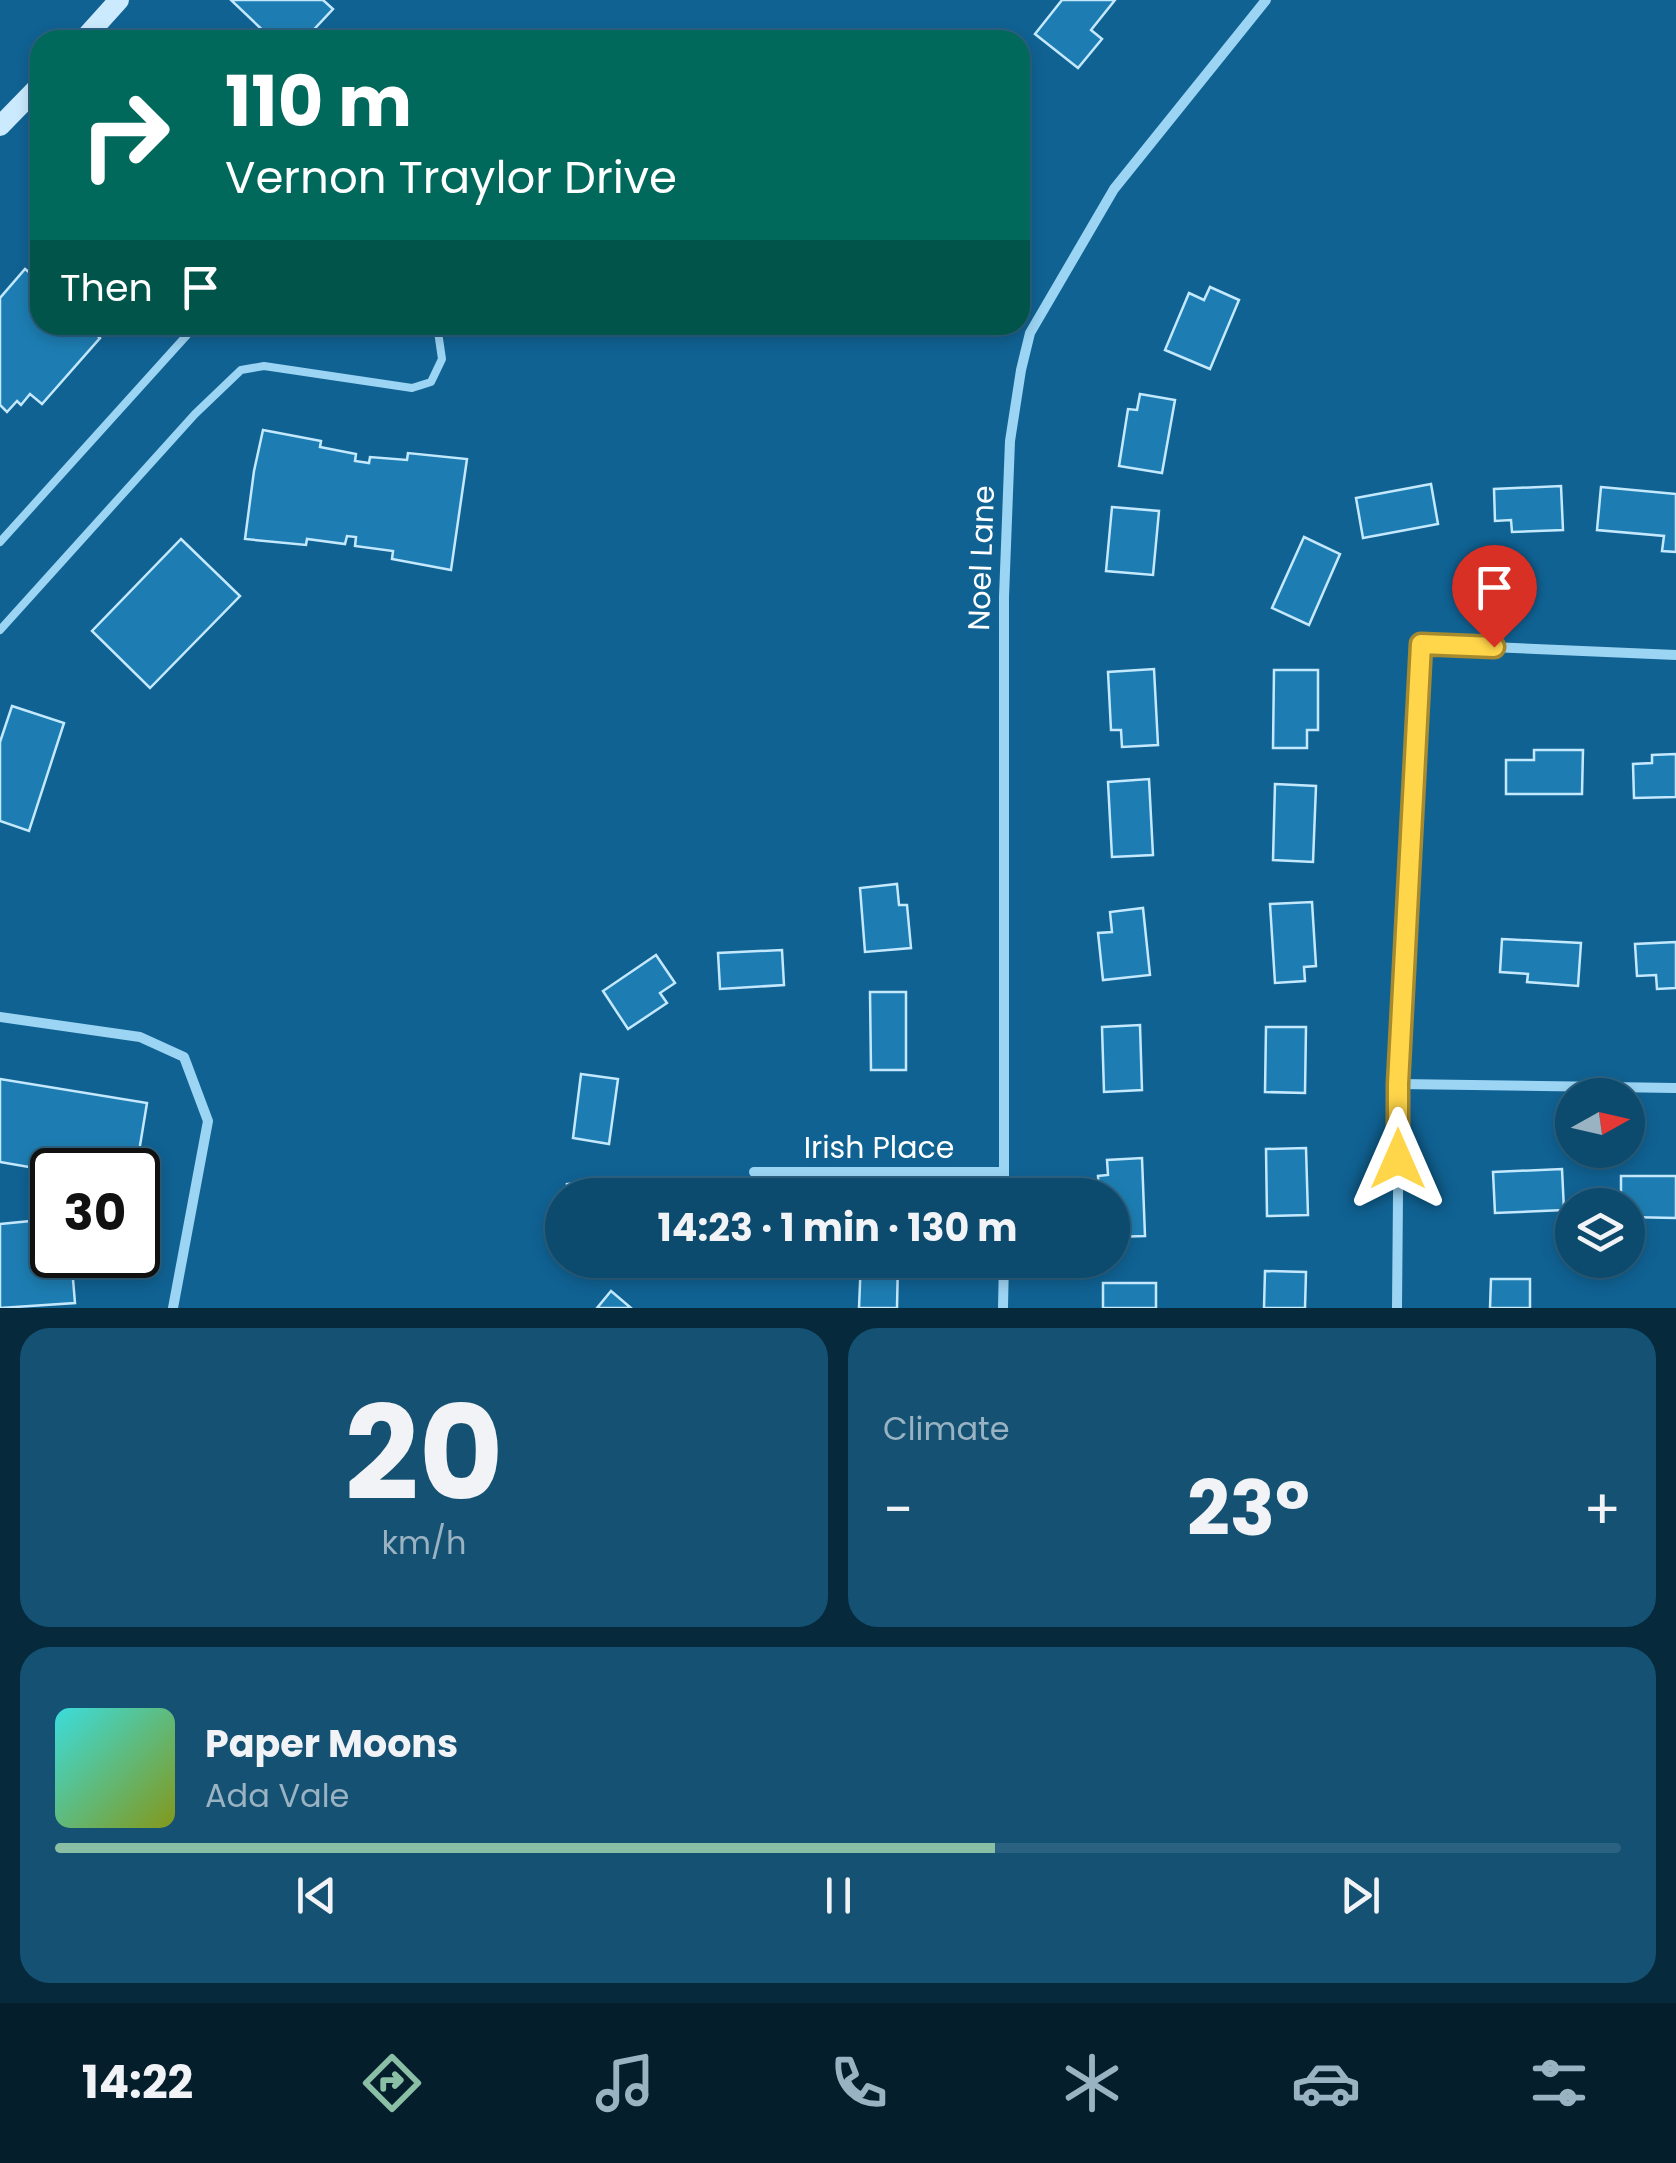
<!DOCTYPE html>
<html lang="en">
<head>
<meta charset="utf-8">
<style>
  :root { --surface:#0c4a6e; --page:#155173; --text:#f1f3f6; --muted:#9ab3c2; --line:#2c6281; --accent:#8abfa5 }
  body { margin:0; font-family:Poppins,sans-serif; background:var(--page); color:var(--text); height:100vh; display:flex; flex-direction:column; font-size:38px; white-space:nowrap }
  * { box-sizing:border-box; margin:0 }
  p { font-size:32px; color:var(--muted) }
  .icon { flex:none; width:55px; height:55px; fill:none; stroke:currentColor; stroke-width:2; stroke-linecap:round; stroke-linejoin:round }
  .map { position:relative; height:1308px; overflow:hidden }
  .drawer { display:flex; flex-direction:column; gap:20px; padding:20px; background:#07293c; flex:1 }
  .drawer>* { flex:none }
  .top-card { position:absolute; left:30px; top:30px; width:1000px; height:305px; border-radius:30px; box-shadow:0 5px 15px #0003,0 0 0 2px var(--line); background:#00695c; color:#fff; overflow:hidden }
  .needle { width:65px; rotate:82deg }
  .tools { position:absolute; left:1555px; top:1078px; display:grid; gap:20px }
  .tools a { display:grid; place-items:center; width:90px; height:90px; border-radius:50%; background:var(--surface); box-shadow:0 5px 15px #0003,0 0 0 2px var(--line); font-size:50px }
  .speed { position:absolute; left:30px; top:1148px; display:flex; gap:20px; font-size:50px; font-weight:700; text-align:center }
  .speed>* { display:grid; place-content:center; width:130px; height:130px; border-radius:50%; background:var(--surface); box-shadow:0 5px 15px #0003,0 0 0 2px var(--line); line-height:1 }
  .speed .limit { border:5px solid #111; border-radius:15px; background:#fff; color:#111 }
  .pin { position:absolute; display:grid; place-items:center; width:85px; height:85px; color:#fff; margin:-102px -42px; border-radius:50% 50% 50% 0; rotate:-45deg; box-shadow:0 0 10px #0007 }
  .pin .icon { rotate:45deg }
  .me { position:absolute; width:110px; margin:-55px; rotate:0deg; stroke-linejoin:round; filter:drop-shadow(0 0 8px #0008) }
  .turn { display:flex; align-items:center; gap:35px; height:210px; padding:0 30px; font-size:45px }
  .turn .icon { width:130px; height:130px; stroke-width:2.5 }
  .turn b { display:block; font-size:70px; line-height:85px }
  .then { display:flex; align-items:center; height:95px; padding:0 30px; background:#0003; gap:20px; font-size:38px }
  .big { font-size:75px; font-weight:700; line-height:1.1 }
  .drawer .tile { flex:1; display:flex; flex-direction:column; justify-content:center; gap:15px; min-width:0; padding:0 35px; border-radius:30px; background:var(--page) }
  .drawer .dial { align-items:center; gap:0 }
  .dial b { font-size:130px; line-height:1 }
  .song { display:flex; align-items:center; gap:30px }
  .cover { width:120px; height:120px; border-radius:15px; background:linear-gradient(135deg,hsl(180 70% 55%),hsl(70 70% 35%)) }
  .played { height:10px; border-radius:5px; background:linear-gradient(90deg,var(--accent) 60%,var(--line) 60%) }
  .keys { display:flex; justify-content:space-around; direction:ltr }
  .heat { display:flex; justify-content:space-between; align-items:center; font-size:55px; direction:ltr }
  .drawer .tiles { flex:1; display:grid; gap:20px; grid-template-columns:1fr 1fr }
  .tile:last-child { grid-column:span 2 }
  .trip { position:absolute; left:545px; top:1178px; width:585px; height:100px; border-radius:50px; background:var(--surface); box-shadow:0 5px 15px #0003,0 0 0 2px var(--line); font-weight:700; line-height:100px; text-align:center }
  .tab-bar { display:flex; height:160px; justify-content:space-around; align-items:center; background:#051e2c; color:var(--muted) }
  .tab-bar .icon { width:70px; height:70px }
  .tab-bar .selected { color:var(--accent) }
  .tab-bar b { font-size:45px; color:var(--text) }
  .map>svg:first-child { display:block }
  .building { fill:#1d7db2; stroke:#c4e9fe; stroke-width:2.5 }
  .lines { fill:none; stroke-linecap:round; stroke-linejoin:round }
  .lane { stroke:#9cd4f3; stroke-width:8 }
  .street { stroke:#9cd4f3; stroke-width:10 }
  .secondary { stroke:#cbeafd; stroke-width:20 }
  .route-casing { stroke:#a68a30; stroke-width:25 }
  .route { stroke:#ffd54a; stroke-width:18 }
  .labels { text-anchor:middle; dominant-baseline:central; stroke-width:10; stroke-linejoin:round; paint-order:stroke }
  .street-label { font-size:30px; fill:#fff; stroke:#106293 }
</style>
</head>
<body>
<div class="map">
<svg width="1676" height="1308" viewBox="0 0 1676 1308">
  <rect width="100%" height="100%" fill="#106293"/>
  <g class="building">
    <polygon points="231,0 323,0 333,9 304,40 273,40"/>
    <polygon points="1062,0 1115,0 1091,30 1102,39 1078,68 1035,34"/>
    <polygon points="40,253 40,325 98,325 92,331 100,338 42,404 30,394 21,405 17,401 7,412 0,405 0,298 25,269 34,276 39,270 31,263"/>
    <polygon points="1210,287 1239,300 1210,369 1165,350 1189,293 1204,300"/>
    <polygon points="1140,394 1175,400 1162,473 1119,466 1128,409 1137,410"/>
    <polygon points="263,430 321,441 320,447 356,454 355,461 369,463 370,457 407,460 408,453 467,459 451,570 392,559 393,551 355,546 356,537 347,536 345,544 307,539 306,545 245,539 254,471"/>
    <polygon points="1431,484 1438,524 1363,538 1356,498"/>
    <polygon points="1561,486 1563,530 1512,532 1511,520 1495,521 1494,489"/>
    <polygon points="1601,487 1676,494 1676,552 1662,551 1664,536 1597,530"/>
    <polygon points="1112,507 1159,511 1153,575 1106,571"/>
    <polygon points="1304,537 1340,554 1309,625 1272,608"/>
    <polygon points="181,539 240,596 150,688 92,631"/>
    <polygon points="1154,669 1158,745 1122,747 1121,730 1111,730 1108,672"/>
    <polygon points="1274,670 1318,670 1318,730 1307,730 1307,748 1273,748"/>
    <polygon points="12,706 64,723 29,831 0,821 0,742"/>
    <polygon points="1534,750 1583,750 1582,794 1506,794 1506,760 1534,760"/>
    <polygon points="1676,754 1676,797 1634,798 1633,764 1652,763 1652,755"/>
    <polygon points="1149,779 1153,855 1112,857 1108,782"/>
    <polygon points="1275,784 1316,786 1313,862 1273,860"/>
    <polygon points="897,884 899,905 907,905 911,948 865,952 860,888"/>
    <polygon points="1312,902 1316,966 1304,967 1305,981 1275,983 1270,904"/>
    <polygon points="1143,908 1150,975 1103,980 1098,933 1112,932 1110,912"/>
    <polygon points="1502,939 1581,943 1578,986 1527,982 1528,974 1500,972"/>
    <polygon points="1676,942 1676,988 1657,989 1656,975 1637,976 1635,944"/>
    <polygon points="782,950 784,985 720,989 718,953"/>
    <polygon points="656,955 675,983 660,993 667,1003 628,1029 603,991"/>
    <polygon points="870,992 906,992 906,1070 871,1070"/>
    <polygon points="1140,1025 1142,1090 1104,1092 1102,1027"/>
    <polygon points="1266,1027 1306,1027 1305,1093 1265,1092"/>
    <polygon points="581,1074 618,1079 609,1144 573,1138"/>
    <polygon points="0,1079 147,1103 136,1170 52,1171 0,1162"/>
    <polygon points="1306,1148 1308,1215 1267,1216 1266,1149"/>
    <polygon points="1142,1158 1145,1236 1112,1237 1112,1195 1099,1195 1098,1176 1108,1175 1107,1160"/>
    <polygon points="1562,1169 1564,1210 1495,1213 1493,1172"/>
    <polygon points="1621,1176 1676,1176 1676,1218 1628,1217 1628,1205 1621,1205"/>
    <polygon points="612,1179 614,1195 568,1195 567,1184"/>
    <polygon points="562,1205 562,1250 561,1251 556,1206"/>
    <polygon points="52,1219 52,1255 71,1255 75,1303 0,1308 0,1224"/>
    <polygon points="861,1260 898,1260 897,1308 859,1308"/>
    <polygon points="1265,1271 1306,1272 1305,1308 1264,1308"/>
    <polygon points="1491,1279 1530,1279 1530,1308 1490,1308"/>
    <rect x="1103" y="1283" width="53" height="25"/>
    <polygon points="611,1291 631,1308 597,1308"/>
  </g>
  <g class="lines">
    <g class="lane">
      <polyline points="0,542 196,325"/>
      <polyline points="0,630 195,414 241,370 264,366 412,388 431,382 442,359 437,325"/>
    </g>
    <g class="street">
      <polyline points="0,1017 140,1037 184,1057 208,1121 173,1308"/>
      <polyline points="1399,1084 1676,1088"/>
      <polyline points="754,1172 1004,1172"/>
      <polyline points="1004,1195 1004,597 1010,441 1021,370 1030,333 1114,189 1266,0"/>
      <polyline points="1003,1308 1004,1260"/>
      <polyline points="1397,1308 1399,1084 1421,644 1676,655"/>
    </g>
    <g class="secondary">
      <polyline points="83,40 119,0"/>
      <polyline points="0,126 40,85"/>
    </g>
  </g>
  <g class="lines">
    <g class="route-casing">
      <polyline id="route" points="1398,1159 1398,1084 1421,644 1494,647"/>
    </g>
    <use href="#route" class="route"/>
  </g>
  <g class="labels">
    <g class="street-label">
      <text transform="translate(981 558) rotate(-88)">Noel Lane</text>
      <text x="879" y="1147">Irish Place</text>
    </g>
  </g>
</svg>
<div class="tools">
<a><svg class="needle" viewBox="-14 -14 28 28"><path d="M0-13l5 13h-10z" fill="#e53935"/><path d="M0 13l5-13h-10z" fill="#9ab3c2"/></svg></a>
<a><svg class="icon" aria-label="layers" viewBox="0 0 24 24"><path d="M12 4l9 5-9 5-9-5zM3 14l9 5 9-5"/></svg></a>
</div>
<div class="speed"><div class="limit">30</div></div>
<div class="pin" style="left:1494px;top:647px;background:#d93025"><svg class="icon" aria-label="arrive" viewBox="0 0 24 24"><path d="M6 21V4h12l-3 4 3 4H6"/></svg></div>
<svg class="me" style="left:1398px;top:1159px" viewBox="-20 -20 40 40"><path d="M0-17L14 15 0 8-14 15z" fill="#ffd54a" stroke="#fff" stroke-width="4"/></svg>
<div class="trip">14:23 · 1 min · 130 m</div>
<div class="top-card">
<div class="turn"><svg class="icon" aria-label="right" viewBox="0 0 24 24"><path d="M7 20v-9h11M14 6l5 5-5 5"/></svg><div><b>110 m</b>Vernon Traylor Drive</div></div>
<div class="then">Then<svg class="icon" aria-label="arrive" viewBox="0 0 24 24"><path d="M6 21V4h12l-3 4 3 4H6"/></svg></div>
</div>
</div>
<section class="drawer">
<div class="tiles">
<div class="tile dial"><b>20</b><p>km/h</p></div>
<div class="tile"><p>Climate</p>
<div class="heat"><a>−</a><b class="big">23°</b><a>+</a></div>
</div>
<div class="tile">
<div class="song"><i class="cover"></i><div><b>Paper Moons</b><p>Ada Vale</p></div></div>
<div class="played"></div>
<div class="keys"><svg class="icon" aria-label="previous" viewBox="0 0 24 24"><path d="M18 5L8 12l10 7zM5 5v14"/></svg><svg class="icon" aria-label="pause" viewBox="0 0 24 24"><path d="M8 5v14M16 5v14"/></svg><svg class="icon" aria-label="next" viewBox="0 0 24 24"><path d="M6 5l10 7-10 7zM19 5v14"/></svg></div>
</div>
</div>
</section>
<nav class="tab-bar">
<b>14:22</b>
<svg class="icon selected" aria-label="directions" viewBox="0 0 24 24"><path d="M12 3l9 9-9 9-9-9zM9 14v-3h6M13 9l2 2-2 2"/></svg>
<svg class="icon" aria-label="music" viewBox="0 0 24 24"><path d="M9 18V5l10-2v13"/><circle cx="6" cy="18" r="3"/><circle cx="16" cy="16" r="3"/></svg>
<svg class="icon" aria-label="phone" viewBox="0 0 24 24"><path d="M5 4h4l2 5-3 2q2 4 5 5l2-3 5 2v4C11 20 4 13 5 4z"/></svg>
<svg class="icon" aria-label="climate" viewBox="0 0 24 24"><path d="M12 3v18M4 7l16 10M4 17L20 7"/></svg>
<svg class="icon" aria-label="car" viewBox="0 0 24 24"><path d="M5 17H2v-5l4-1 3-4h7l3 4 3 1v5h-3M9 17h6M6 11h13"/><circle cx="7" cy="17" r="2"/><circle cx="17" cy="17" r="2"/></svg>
<svg class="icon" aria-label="filters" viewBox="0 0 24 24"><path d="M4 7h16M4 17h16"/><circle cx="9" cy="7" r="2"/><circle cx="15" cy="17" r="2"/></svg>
</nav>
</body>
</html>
